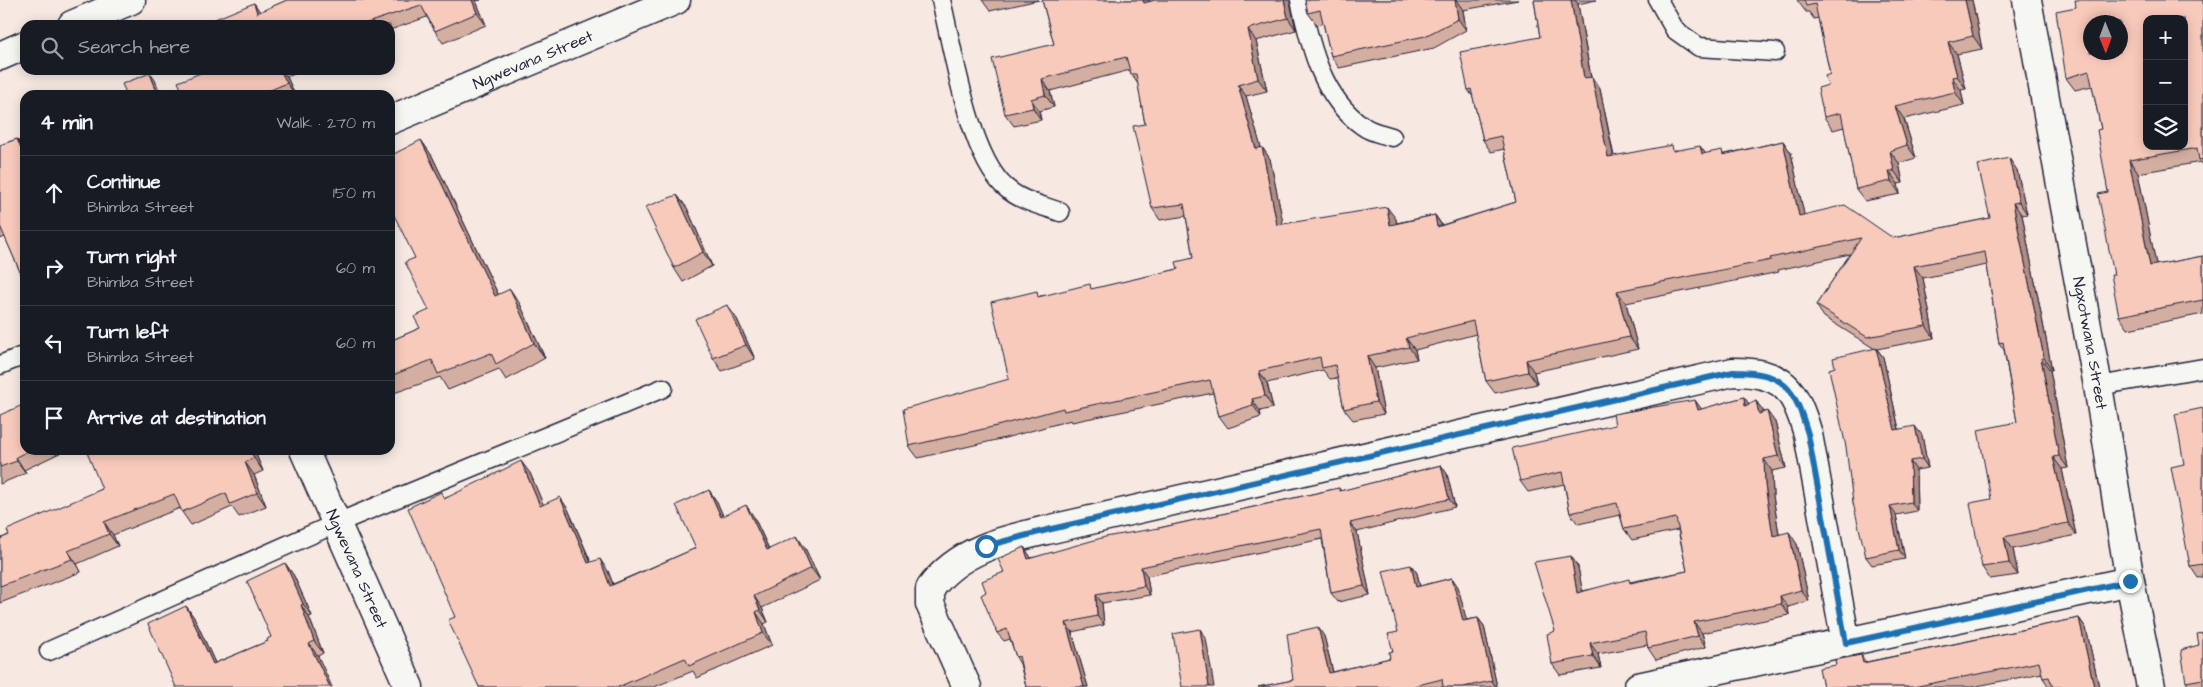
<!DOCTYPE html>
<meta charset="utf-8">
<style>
body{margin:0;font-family:"Architects Daughter",sans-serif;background:#242831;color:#f1f3f6}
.controls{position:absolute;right:15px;top:15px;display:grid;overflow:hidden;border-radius:10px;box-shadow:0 2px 12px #0003}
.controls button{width:45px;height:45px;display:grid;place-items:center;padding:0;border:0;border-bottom:1px solid #363941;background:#171b24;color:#f1f3f6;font:25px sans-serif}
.compass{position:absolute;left:2083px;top:15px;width:45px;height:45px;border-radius:50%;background:#171b24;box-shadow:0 2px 12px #0003;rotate:179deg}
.stop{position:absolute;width:15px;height:15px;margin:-11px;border:4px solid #1f6fb2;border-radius:50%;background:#fff}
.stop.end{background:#1f6fb2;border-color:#fff;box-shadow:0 1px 5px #0008}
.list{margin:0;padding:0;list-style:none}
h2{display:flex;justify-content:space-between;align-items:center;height:65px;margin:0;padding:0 20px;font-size:21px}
h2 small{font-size:16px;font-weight:400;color:#9ea1a6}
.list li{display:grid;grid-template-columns:32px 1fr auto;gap:15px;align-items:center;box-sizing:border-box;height:75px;padding:0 20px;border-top:1px solid #363941}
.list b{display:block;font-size:19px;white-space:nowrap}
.list p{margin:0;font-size:16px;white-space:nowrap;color:#9ea1a6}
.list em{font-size:16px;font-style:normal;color:#9ea1a6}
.icon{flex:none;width:28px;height:28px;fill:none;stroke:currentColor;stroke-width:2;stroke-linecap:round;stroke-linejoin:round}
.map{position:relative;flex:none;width:2203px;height:687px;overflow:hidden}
.search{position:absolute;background:#171b24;box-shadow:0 2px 12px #0003;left:20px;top:20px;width:375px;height:55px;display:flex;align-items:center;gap:12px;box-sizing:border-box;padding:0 18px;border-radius:15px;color:#9ea1a6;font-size:19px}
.panel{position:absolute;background:#171b24;box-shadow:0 2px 12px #0003;left:20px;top:90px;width:375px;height:365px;border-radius:15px}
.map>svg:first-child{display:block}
</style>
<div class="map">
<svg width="2203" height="687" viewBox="0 0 2203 687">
<rect width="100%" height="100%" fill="#f7e9e2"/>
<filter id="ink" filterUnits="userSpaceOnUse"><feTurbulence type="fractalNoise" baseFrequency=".02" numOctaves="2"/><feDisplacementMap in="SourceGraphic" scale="10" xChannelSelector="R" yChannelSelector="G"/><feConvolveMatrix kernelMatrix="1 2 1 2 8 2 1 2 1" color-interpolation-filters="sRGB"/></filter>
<g filter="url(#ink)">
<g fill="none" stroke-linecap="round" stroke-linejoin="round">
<g stroke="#22223b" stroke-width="21">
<g id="service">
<path d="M941 0C953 49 969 155 1005 187 1020 201 1041 205 1060 212"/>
<path d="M1300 0C1310 45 1322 98 1363 126 1370 132 1383 134 1392 137"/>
<path d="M1658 0 1675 30 1699 47 1775 52"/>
<path d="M0 365 25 355"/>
<path d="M2098 386 2203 368"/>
<path d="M49 651 337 523 663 388"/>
</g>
</g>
<g stroke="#22223b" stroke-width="31">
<g id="minor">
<path id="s1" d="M2027 0 2098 386 2130 581 2151 687"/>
<path d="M72 25 131 0"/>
<path d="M0 56 25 45"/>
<path id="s2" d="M390 120 676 0"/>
<path id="s3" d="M304 450 409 687"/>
<path d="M967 687 930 604V589C958 550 1003 540 1047 530L1733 372C1784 372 1794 388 1808 434L1846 643"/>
<path d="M1638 687 2130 581"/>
</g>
</g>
<use href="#service" stroke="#f6f6f2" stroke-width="18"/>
<use href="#minor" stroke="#f6f6f2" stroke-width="28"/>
</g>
<g fill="#d5aea2" stroke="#22223b">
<path d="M287 0H481L476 1 486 25 443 43 435 31 427 17 390 30V25H218L254 3 260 12Z"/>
<path d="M982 0H1039L990 11Z"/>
<path d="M1042 0H1149L1150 1 1155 0H1288L1290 2 1296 30 1256 41 1267 91 1246 96 1261 148 1262 147 1270 159 1283 224 1396 219V223L1435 215 1442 225 1516 202 1504 149 1491 152 1483 140 1473 97 1468 90 1540 37 1534 0H1596L1578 4 1591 77 1600 89 1614 156 1676 150 1706 154H1725L1783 141 1791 153 1804 215 1893 238 1990 218 2017 170 2027 214 2022 215 2052 370H2050L2068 468 2062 469 2076 535 2013 549 2018 575 1990 579 1982 567 1991 499 2017 422 2004 350 1999 343 1987 265 1923 278 1934 338 1877 349 1883 357 1899 429 1922 435 1928 468 1916 470 1917 511 1896 515 1905 559 1872 565 1866 557 1835 367 1875 349 1824 317 1816 305 1850 254 1778 270 1779 272 1626 303 1638 349 1534 372 1537 384 1495 393 1486 381 1476 334 1415 350 1417 359 1375 368 1384 414 1353 420 1344 409 1338 378 1330 379 1323 370 1267 383 1273 408 1260 411 1261 417 1228 428 1219 416 1213 393 1072 422 1071 420 1005 438 918 458 909 446 1009 379 1040 296 1093 289 1178 269 1193 258 1186 216 1160 220 1152 208 1145 124 1138 84 1131 74 1130 70 1050 91 1054 107 1039 111 1041 120 1014 126 1005 114 1054 44Z"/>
<path d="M1305 0H1518L1463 10 1466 30 1434 48 1339 68 1331 56 1323 23 1317 25 1308 13Z"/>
<path d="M1797 0H1972L1982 49 1957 54 1966 89 1961 90 1964 105 1904 119 1916 158 1899 163 1903 183 1898 184 1900 194 1865 201 1856 189 1844 127 1833 130 1824 117 1830 74 1818 18 1814 19 1809 12H1806Z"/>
<path d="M2203 0V165L2201 162 2138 173 2156 265 2203 256V314L2128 329 2119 316 2114 275 2108 192 2101 129 2092 86 2075 90 2066 78 2076 7Z"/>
<path d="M208 70H304L287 77 295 95H184Z"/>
<path d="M17 139 25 150V283L5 237 0 239V145Z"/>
<path d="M421 140 432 156 498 294 520 304 545 358 506 380 499 369 448 390 440 377 394 393 390 387V341L420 328 429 310 415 258Z"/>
<path d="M677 195 687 208 712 266 683 282 674 268Z"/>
<path d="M737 319 755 359 722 371 713 358Z"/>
<path d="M1744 397 1749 404 1756 401 1764 412 1775 422 1786 468 1772 471 1773 496 1779 534 1797 544 1809 601 1788 607 1789 615 1702 633 1706 647 1656 660 1648 648 1647 645 1598 654 1601 668 1560 675 1552 664 1555 631 1571 556 1578 567 1582 591 1687 571 1678 530 1632 540 1624 529 1620 515 1578 524 1570 513 1564 484 1528 492 1520 481 1702 409Z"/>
<path d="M2203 408V577L2198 578 2190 566 2184 464Z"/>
<path d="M0 415 25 450H66L24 470 26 473 0 484Z"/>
<path d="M254 450 263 471 254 475 266 506 239 517 232 507 191 525 182 512 180 508 113 535 118 546 77 564 81 572 0 603V539L102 489Z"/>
<path d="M1441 465 1447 474 1455 507 1357 532 1370 595 1338 602 1331 593 1322 539 1147 576 1150 595 1102 603 1104 625 1072 632 1088 687H1026L1020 664 1016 657 1010 639 1004 641 997 633 986 592 1024 547 1031 558 1159 528 1339 488 1341 491Z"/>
<path d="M530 473 543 505 568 509 591 562 608 571 613 584 696 548 709 490 717 502 723 516 754 517 769 549 805 548 820 580 762 608 768 622 764 624 772 645 697 678 693 671 654 687H479L455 617 445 498Z"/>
<path d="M285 563 294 576 312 616 309 617 323 653 318 656 176 687 186 606 195 619 215 663 268 641 271 637Z"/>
<path d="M1411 565 1417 573 1420 586 1452 578 1458 587 1466 620 1478 618 1484 626 1497 687H1258L1293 680 1324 636 1333 672 1390 658 1398 632Z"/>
<path d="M2079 618 2086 628 2099 687H2049L2043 678 2042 673 1972 687H1823L1866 662Z"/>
<path d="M2203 633V687H2190L2186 682Z"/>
</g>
<g fill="#ae8d84" stroke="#22223b">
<path d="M472 0H476V1L486 25 477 13Z"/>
<path d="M1143 0H1149L1152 15 1144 3Z"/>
<path d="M1284 0H1288L1290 2 1296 30 1288 18Z"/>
<path d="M1455 0H1456L1463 10 1466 30 1458 19Z"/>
<path d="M1571 0H1575L1578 4 1593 90 1584 78Z"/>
<path d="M1965 0H1972L1982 49 1973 36Z"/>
<path d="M254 3 262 15 257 13Z"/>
<path d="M1248 29 1256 41 1267 91 1258 79Z"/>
<path d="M1948 42 1957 54 1966 89 1957 76Z"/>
<path d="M280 70H281L287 77 295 95 287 83Z"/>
<path d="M150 73 155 80 161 95H158Z"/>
<path d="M1592 77 1600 89 1616 169 1608 157Z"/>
<path d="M1952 77 1961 90 1964 105 1955 92Z"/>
<path d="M1042 79 1050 91 1054 107 1045 95Z"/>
<path d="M1238 85 1246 96 1265 161 1256 149Z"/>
<path d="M1031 99 1039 111 1041 120 1033 108Z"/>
<path d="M1895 106 1904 119 1916 158 1907 145Z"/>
<path d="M17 139 25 150V157Z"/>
<path d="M421 140 432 156 506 311 495 296Z"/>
<path d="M1783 141 1791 153 1807 228 1799 216Z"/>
<path d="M1700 146 1709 158 1702 154Z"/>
<path d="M1262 147 1270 159 1286 237 1277 225Z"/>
<path d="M1890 151 1899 163 1903 183 1894 171Z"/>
<path d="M2009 158 2017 170 2027 214 2019 202Z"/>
<path d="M2129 160 2138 173 2159 279 2150 266Z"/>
<path d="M1889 171 1898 184 1900 194 1891 181Z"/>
<path d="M677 195 687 208 712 266 703 252Z"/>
<path d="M2013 203 2022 215 2052 370 2044 358Z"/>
<path d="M1387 207 1396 219 1398 237 1390 225Z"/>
<path d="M1435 215 1443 227H1437Z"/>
<path d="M1914 266 1923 278 1934 338 1926 326Z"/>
<path d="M510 289 520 304 545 358 534 343Z"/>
<path d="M1617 291 1626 303 1638 349 1629 337Z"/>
<path d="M727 305 737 319 755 359 746 345Z"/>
<path d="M1406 338 1415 350 1417 359 1409 347Z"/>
<path d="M1876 348 1883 357 1901 439 1895 430Z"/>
<path d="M1367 356 1375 368 1384 414 1376 402Z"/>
<path d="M2041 358 2050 370 2068 468 2059 456Z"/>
<path d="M1526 360 1534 372 1537 384 1528 372Z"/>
<path d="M1259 371 1267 383 1273 408 1265 396Z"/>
<path d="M1744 397 1752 408 1745 406Z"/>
<path d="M1252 399 1260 411 1261 417 1253 405Z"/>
<path d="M1695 400 1703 411 1698 410Z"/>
<path d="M1756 401 1764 412 1759 414Z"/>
<path d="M1767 411 1775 422 1786 468 1778 456Z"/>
<path d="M1915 426 1922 435 1928 468 1922 459Z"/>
<path d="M250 450H254L263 471 254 458Z"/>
<path d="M16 457 24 470 26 473 17 461Z"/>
<path d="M2053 457 2062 469 2076 535 2068 523Z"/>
<path d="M1764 459 1772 471 1773 496 1781 547 1773 536 1765 485Z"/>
<path d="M521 461 530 473 549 518 540 506Z"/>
<path d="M1910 461 1916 470 1917 511 1911 502Z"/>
<path d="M245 462 254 475 266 506 257 493Z"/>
<path d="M1441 465 1447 474 1455 507 1449 499Z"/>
<path d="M709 490 717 502 729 529 721 517Z"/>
<path d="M560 497 568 509 596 575 588 563Z"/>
<path d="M746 505 754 517 775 562 767 550Z"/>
<path d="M1890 506 1896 515 1905 559 1899 550Z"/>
<path d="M104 522 113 535 118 546 109 534Z"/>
<path d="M1350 523 1357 532 1370 595 1364 586Z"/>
<path d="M1789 532 1797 544 1809 601 1801 590Z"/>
<path d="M797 536 805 548 820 580 811 568Z"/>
<path d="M2004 537 2013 549 2018 575 2009 563Z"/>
<path d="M1024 547 1030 556 1035 568 1028 559Z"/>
<path d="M68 551 77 564 81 572 72 559Z"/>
<path d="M1571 556 1578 567 1585 604 1577 593Z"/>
<path d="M600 559 608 571 618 598 610 586Z"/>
<path d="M285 563 294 576 312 616 303 604Z"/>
<path d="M1411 565 1417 573 1422 596 1416 587Z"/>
<path d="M1141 567 1147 576 1150 595 1144 586Z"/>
<path d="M1452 578 1458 587 1469 630 1463 621Z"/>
<path d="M1096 595 1102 603 1104 625 1097 616Z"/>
<path d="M754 596 762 608 768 622 760 610Z"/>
<path d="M1780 596 1788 607 1789 615 1781 604Z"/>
<path d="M301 605 309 617 323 653 314 641Z"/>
<path d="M186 606 195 619 221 676 213 664Z"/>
<path d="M756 612 764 624 772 645 763 633Z"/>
<path d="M1478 618 1484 626 1497 687H1496L1492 681Z"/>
<path d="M2079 618 2086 628 2099 687H2094Z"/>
<path d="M1694 622 1702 633 1706 647 1698 636Z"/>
<path d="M1066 623 1072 632 1088 687H1084Z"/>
<path d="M1318 627 1324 636 1335 681 1329 673Z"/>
<path d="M1200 629 1206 638 1214 687H1209Z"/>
<path d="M1590 643 1598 654 1601 668 1593 656Z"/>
<path d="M309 644 318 656 332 687H330Z"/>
<path d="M1861 655 1868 665 1863 663Z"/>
</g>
<g fill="#f8cabc" stroke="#22223b" fill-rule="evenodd">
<path d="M287 0H472L477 13 435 31 421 5 367 23 368 25H218L215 19 254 3 257 13Z"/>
<path d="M1042 0H1143L1144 3 1155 0H1284L1288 18 1248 29 1258 79 1238 85 1256 149 1262 147 1277 225 1387 207 1390 225 1435 215 1437 227 1516 202 1501 136 1483 140 1471 89 1468 90 1460 52 1540 37 1534 0H1571L1584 78 1592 77 1608 157 1672 145 1673 151 1700 146 1702 154 1722 150 1723 155 1783 141 1799 216 1845 205 1893 238 1990 218 1978 165 2009 158 2019 202 2013 203 2044 358H2041L2059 456 2053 457 2068 523 2004 537 2009 563 1982 567 1970 503 1991 499 1978 430 2017 422 2003 342 1999 343 1985 252 1914 266 1926 326 1867 337 1816 305 1861 238 1770 258 1771 260 1617 291 1629 337 1526 360 1528 372 1486 381 1473 321 1406 338 1409 347 1367 356 1376 402 1344 409 1335 365 1322 368 1320 357 1259 371 1265 396 1252 399 1253 405 1219 416 1210 380 1064 411 1063 408 997 426 909 446 903 409 1009 379 991 302 1037 291 1038 297 1090 284 1091 289 1178 269 1176 262 1193 258 1184 204 1152 208 1133 126 1145 124 1136 74H1131L1126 57 1042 79 1045 95 1031 99 1033 108 1005 114 992 59 1054 44Z"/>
<path d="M1305 0H1455L1458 19 1425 36 1331 56 1320 10 1308 13Z"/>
<path d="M1804 0H1965L1973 36 1948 42 1957 76 1952 77 1955 92 1895 106 1907 145 1890 151 1894 171H1889L1891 181 1856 189 1841 113 1824 117 1818 88 1828 85 1825 76 1830 74 1815 4 1806 6Z"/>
<path d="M2075 0H2203V159L2199 160 2197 148 2129 160 2150 266 2203 256V300L2119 316 2111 275H2114L2098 194 2108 192 2097 130 2101 129 2089 71 2066 78 2056 11 2076 7ZM2147 19H2184V146H2147ZM2090 22H2120V52H2090Z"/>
<path d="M208 70H280L287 83 259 95H184L178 82Z"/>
<path d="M150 73 158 95H127L122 84Z"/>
<path d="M17 139 25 157V283L0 226V145Z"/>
<path d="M421 140 495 296 510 289 534 343 496 364 491 353 438 374 432 360 390 376V341L420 328 414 317 429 310 405 262 415 258 390 207V156Z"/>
<path d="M677 195 703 252 674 268 645 207Z"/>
<path d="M727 305 746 345 713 358 695 319Z"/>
<path d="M1876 348 1895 430 1915 426 1922 459 1910 461 1911 502 1890 506 1899 550 1866 557 1853 503 1846 447 1829 369 1835 367 1833 358Z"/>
<path d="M1744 397 1745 406 1756 401 1759 414 1767 411 1778 456 1764 459 1765 485 1773 536 1789 532 1801 590 1780 596 1781 604 1694 622 1698 636 1648 648 1645 632 1590 643 1593 656 1552 664 1547 634 1555 631 1534 562 1571 556 1577 593 1629 579 1630 583 1687 571 1676 518 1624 529 1617 503 1570 513 1562 472 1520 481 1512 448 1615 425 1613 414 1695 400 1698 410Z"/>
<path d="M25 404V450H30L16 457 17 461 0 467V415Z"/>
<path d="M2203 408V564L2190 566 2171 467 2184 464 2175 414Z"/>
<path d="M86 450H250L254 458 245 462 257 493 230 504 226 493 182 512 174 494 104 522 109 534 68 551 72 559 0 586V539L9 535 7 530 102 489Z"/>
<path d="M521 461 540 506 560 497 588 563 600 559 610 586 696 548 676 505 709 490 721 517 746 505 767 550 797 536 811 568 754 596 760 610 756 612 763 633 689 666 685 658 618 687H479L448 620 455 617 408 508 441 492 444 499Z"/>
<path d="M1441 465 1449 499 1350 523 1364 586 1331 593 1321 529 1141 567 1144 586 1096 595 1097 616 1066 623 1084 687H1026L1019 656 1016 657 1007 629 997 633 981 595 986 592 982 581 1004 572 998 559 1024 547 1028 559 1105 537 1159 528 1339 488 1340 491Z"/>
<path d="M285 563 303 604 301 605 314 641 309 644 330 687H176L148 624 186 606 213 664 268 641 267 639 271 637 247 581Z"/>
<path d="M1411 565 1416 587 1452 578 1463 621 1478 618 1492 681 1463 687H1443L1442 679 1410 687H1258L1293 680 1287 634 1318 627 1329 673 1390 658 1389 652 1393 651 1388 634 1398 632 1383 571Z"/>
<path d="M2079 618 2094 687H2053L2049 677 2043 678 2039 662 1913 687H1823L1819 668 1836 665 1835 660 1861 655 1863 663Z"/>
<path d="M1200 629 1209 687H1182L1173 634Z"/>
<path d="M2203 633V679L2186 682 2181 650 2199 645 2197 634Z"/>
</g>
</g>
<g fill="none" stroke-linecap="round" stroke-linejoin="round" filter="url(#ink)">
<path stroke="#1f6fb2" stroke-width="6" d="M986 546 1047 530 1733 372C1785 372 1794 387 1808 434L1846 643 2130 581"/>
</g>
<g text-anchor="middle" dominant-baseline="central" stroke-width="5" stroke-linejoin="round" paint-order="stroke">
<g font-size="16" fill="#22223b" stroke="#f6f6f2">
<text stroke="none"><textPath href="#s2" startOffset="155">Ngwevana Street</textPath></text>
<text stroke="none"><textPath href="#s1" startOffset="349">Ngxotwana Street</textPath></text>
<text stroke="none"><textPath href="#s3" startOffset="130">Ngwevana Street</textPath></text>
</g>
</g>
</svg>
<div class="controls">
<button>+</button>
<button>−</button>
<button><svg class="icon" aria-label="layers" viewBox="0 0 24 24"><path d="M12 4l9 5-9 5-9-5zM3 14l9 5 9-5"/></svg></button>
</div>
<svg class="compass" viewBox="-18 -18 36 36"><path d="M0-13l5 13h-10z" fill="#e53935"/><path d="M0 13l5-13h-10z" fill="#9ea1a6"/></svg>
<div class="stop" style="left:986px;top:546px"></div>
<div class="stop end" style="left:2130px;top:581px"></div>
<div class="search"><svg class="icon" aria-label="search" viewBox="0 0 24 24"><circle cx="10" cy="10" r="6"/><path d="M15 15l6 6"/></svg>Search here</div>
<section class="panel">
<h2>4 min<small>Walk · 270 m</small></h2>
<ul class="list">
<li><svg class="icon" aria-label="ahead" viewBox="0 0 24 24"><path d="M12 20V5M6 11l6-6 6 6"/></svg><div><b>Continue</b><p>Bhimba Street</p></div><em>150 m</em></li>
<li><svg class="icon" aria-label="right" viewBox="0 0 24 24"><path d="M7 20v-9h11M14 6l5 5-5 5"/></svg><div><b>Turn right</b><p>Bhimba Street</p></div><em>60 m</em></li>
<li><svg class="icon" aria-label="left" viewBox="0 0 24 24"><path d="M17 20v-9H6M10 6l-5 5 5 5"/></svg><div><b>Turn left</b><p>Bhimba Street</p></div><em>60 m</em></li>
<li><svg class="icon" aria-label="arrive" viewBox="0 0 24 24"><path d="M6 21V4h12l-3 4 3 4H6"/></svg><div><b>Arrive at destination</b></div></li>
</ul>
</section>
</div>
